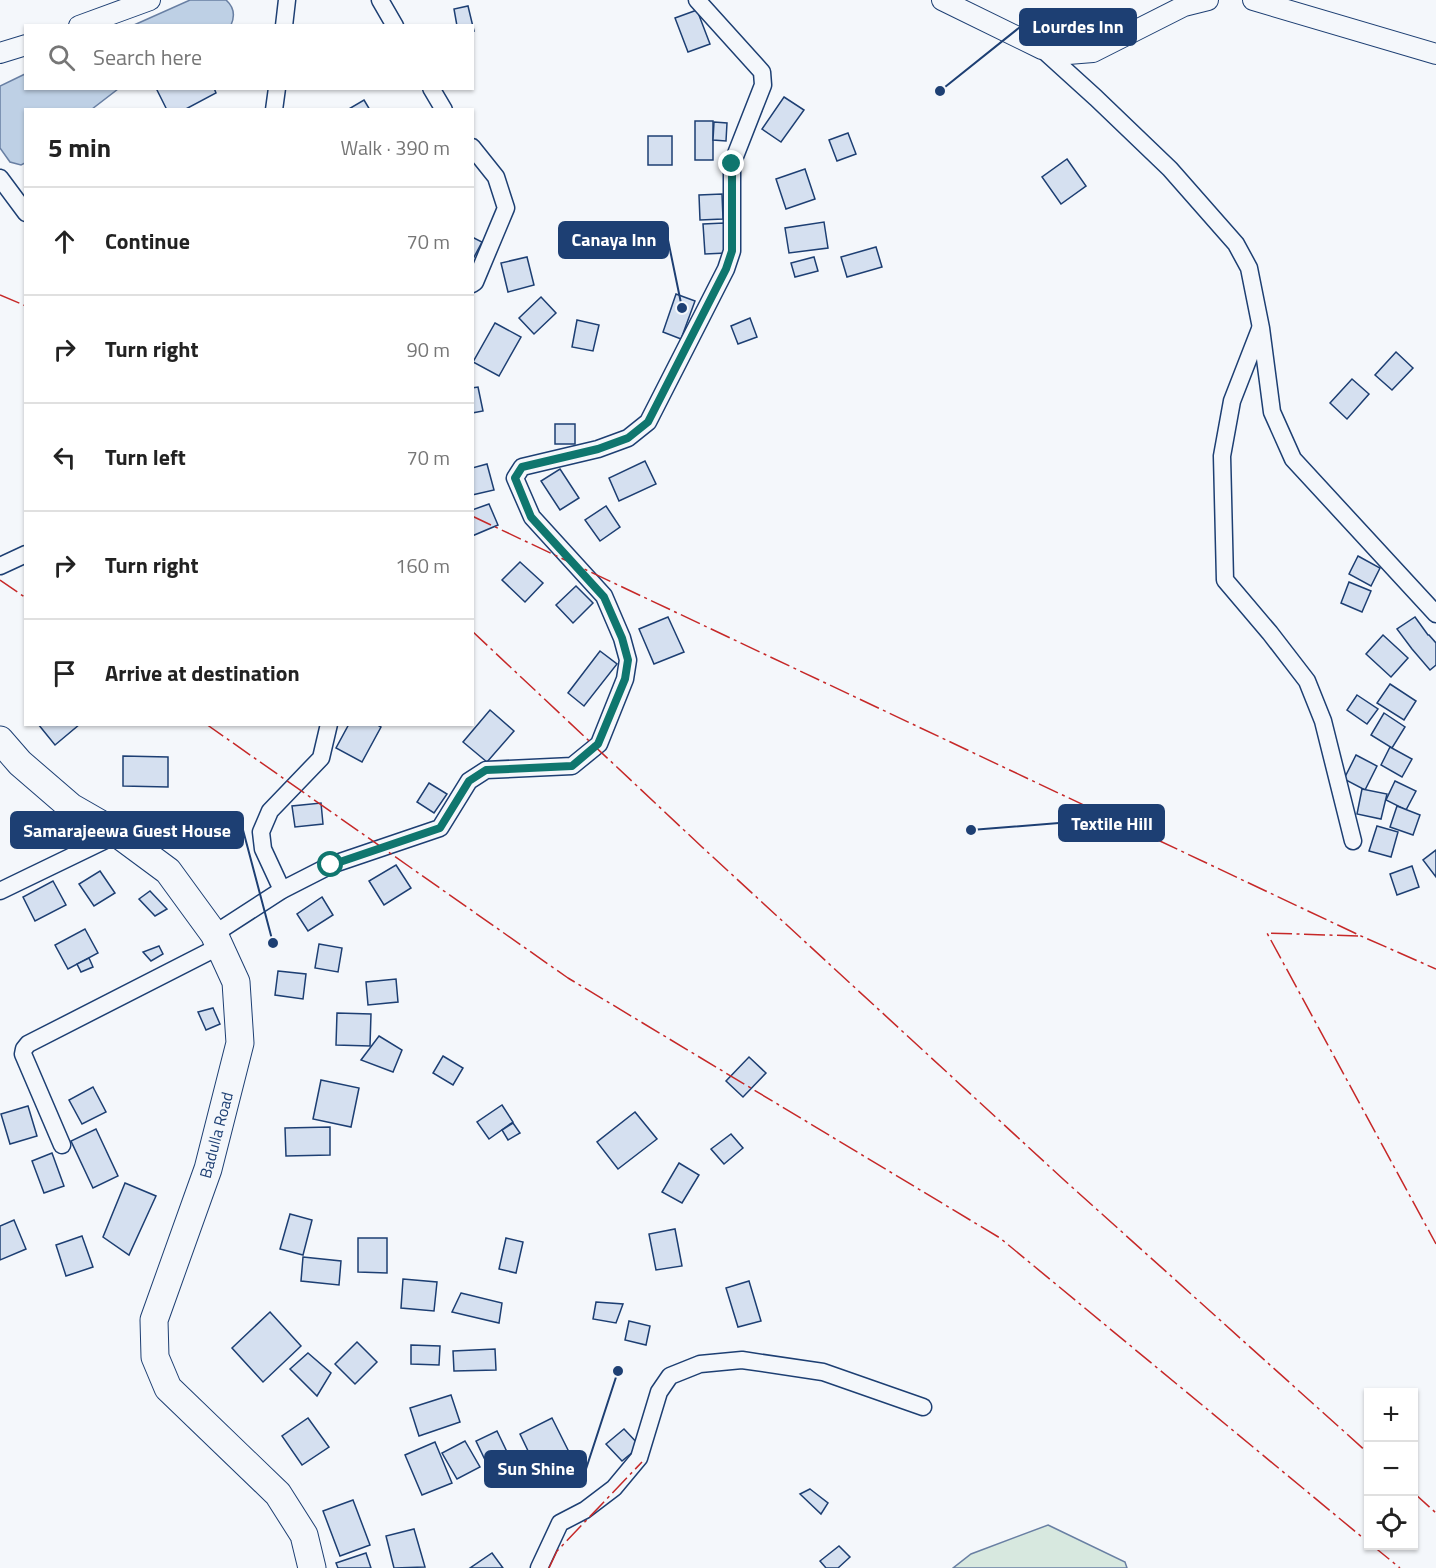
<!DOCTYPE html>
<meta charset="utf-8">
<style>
body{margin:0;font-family:"Titillium Web",sans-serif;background:#f2f2f2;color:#222}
.controls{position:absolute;right:18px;bottom:18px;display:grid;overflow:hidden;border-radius:0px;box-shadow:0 2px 4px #0004}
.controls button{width:54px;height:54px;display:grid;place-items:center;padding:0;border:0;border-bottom:2px solid #e0e0e0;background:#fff;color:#222;font:30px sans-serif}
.stop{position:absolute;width:18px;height:18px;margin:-14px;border:4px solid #0f766e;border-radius:50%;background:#fff}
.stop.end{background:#0f766e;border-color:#fff;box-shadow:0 2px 6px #0008}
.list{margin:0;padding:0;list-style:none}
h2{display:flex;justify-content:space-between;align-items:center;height:78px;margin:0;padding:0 24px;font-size:26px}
h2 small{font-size:20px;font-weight:400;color:#767676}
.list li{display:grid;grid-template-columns:39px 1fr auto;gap:18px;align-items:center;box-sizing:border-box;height:108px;padding:0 24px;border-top:2px solid #e0e0e0}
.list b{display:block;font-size:22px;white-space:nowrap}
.list em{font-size:20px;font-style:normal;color:#767676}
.icon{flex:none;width:33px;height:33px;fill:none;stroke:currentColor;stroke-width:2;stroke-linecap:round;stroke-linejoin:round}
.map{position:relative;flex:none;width:1436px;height:1568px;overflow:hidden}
.search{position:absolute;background:#fff;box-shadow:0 2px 4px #0004;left:24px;top:24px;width:450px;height:66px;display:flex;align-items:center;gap:15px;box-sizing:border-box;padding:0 21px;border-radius:0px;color:#767676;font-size:22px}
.panel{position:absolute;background:#fff;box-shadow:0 2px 4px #0004;left:24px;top:108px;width:450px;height:618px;border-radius:0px}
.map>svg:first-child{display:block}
</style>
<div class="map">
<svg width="1436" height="1568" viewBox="0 0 1436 1568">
<rect width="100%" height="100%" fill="#f4f7fb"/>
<path fill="#d7e8df" stroke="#687fa3" stroke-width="1.5" d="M1048 1525 1125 1562 1127 1568H953L971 1554Z"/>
<g fill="#bed0e5" stroke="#687fa3" stroke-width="1.5">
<path d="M190 0H226C234 7 235 16 231 25H134Z"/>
<path d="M25 74 26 88 118 89 92 109 26 110 25 163 21 165 10 162 0 148V86Z"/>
</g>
<g fill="#d5e0f0" stroke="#1d3f73" stroke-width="1.5">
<path d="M468 6 474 31H472V26H457L454 9Z"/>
<path d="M697 10 710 44 688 52 675 18Z"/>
<path d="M156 88H214L216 93 184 110H167Z"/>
<path d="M784 97 804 110 781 142 762 129Z"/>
<path d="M364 100 370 110H347Z"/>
<rect x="695" y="121" width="18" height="39"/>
<path d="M714 122 727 123 726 141 713 140Z"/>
<path d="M848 133 856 154 837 161 829 140Z"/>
<rect x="648" y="136" width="24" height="29"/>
<path d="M1067 159 1086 186 1061 204 1042 177Z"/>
<path d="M805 169 815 199 786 209 776 179Z"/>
<path d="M722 194 723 219 700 220 699 195Z"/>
<path d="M824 222 828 248 789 253 785 228Z"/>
<path d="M724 223 726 253 705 254 703 224Z"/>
<path d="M472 237 482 242 472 261Z"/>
<path d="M876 247 882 267 847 277 841 257Z"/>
<path d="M527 257 534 285 508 292 501 263Z"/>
<path d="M814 257 818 271 795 277 791 263Z"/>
<path d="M676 294 695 301 681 339 663 332Z"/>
<path d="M541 297 556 313 534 334 519 318Z"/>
<path d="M750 318 757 337 738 344 731 326Z"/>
<path d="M577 320 599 325 593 351 572 347Z"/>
<path d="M495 323 521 337 499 376 473 362Z"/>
<path d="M1396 352 1413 368 1392 390 1375 375Z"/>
<path d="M1352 379 1369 394 1347 419 1330 403Z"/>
<path d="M478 387 483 411 472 413V388Z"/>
<rect x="555" y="424" width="20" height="20"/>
<path d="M645 461 656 484 619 501 609 478Z"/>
<path d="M487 464 494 490 472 495V468Z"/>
<path d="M560 469 579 498 560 510 541 481Z"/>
<path d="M489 504 498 525 472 536V510Z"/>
<path d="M606 506 620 527 600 541 585 520Z"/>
<path d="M1358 556 1380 568 1371 586 1349 574Z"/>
<path d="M520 562 543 583 525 602 502 580Z"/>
<path d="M1349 582 1371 591 1362 612 1341 603Z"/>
<path d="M576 586 593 603 573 623 556 605Z"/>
<path d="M668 617 684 652 654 664 639 629Z"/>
<path d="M1415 617 1428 635H1429L1436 643V665L1430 670 1412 649 1397 629Z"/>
<path d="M1383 635 1408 658 1391 677 1366 654Z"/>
<path d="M600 651 617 664 584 706 568 693Z"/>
<path d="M1390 684 1416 701 1404 720 1377 703Z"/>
<path d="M1357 695 1378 709 1367 724 1347 710Z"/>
<path d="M490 710 514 731 487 762 463 742Z"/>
<path d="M1384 713 1405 727 1392 748 1371 735Z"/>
<path d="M38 724H80L55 745Z"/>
<path d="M349 724H376L381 727 362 762 336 748Z"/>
<path d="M1390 747 1412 759 1402 777 1381 765Z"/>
<path d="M1356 755 1377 766 1365 790 1344 779Z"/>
<path d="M123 756 168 757V787L123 786Z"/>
<path d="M1395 781 1416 791 1406 810 1386 800Z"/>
<path d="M429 783 447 794 434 813 417 802Z"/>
<path d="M1362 789 1387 794 1381 819 1357 814Z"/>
<path d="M321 803 323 824 295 827 292 806Z"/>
<path d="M1397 806 1420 815 1413 835 1390 827Z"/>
<path d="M1377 826 1398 832 1391 857 1369 851Z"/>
<path d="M1436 850V877L1423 860Z"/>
<path d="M396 865 411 888 384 905 369 881Z"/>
<path d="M1412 866 1419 887 1397 895 1390 874Z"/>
<path d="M100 871 115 893 94 906 79 884Z"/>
<path d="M53 881 66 905 35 921 23 897Z"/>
<path d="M150 891 167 909 155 916 139 899Z"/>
<path d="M322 897 333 915 308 931 297 914Z"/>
<path d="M85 929 98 953 68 969 55 945Z"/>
<path d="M319 944 342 948 338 972 315 968Z"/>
<path d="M159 946 163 954 151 961 143 952Z"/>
<path d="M89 958 93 967 81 972 77 964Z"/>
<path d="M278 971 306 974 303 999 275 995Z"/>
<path d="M396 979 398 1002 368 1005 366 982Z"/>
<path d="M213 1008 220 1024 206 1030 198 1012Z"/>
<path d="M337 1013 371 1014 370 1046 336 1045Z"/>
<path d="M379 1036 402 1050 393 1072 361 1060Z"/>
<path d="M443 1056 463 1068 453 1085 433 1073Z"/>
<path d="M749 1057 766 1073 743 1097 726 1081Z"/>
<path d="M321 1080 359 1088 351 1127 313 1119Z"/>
<path d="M93 1087 106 1112 82 1124 69 1100Z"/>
<path d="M502 1105 513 1122 489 1139 477 1122Z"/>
<path d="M28 1106 37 1136 10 1144 1 1114Z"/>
<path d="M635 1112 657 1139 618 1169 597 1142Z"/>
<path d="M513 1123 520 1133 508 1140 502 1130Z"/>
<path d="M330 1127V1155L286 1156 285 1128Z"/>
<path d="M96 1129 118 1176 93 1188 71 1141Z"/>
<path d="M731 1134 743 1148 724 1164 711 1149Z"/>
<path d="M52 1153 64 1186 44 1193 32 1161Z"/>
<path d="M679 1163 699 1175 682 1203 662 1192Z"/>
<path d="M125 1183 156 1196 129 1255 103 1237Z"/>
<path d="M290 1214 312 1220 303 1255 280 1249Z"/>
<path d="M14 1220 26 1249 0 1260V1226Z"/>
<path d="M675 1229 682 1266 656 1270 649 1234Z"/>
<path d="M82 1236 93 1267 66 1276 56 1245Z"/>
<path d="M358 1238H387V1273L358 1272Z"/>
<path d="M506 1238 523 1242 516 1273 499 1269Z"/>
<path d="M303 1257 341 1261 339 1285 301 1281Z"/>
<path d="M403 1279 437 1282 434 1311 401 1308Z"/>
<path d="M749 1281 761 1321 738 1327 726 1288Z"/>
<path d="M461 1293 502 1303 499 1323 452 1312Z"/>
<path d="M596 1302 623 1304 616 1323 593 1319Z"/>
<path d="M270 1312 301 1346 263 1382 232 1348Z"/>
<path d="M629 1321 650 1326 646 1345 625 1340Z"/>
<path d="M357 1342 377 1362 355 1384 335 1364Z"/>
<path d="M411 1345 440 1346 439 1365 411 1364Z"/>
<path d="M495 1349 496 1370 454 1371 453 1351Z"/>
<path d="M308 1353 331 1373 317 1396 290 1369Z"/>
<path d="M451 1395 460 1422 419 1436 410 1408Z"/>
<path d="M308 1418 329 1447 302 1465 282 1436Z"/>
<path d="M552 1418 576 1466 543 1482 520 1434Z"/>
<path d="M624 1429 640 1446 622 1461 606 1444Z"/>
<path d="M497 1431 508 1454 487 1464 476 1441Z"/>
<path d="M465 1441 480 1467 457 1479 442 1453Z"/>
<path d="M435 1442 452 1483 422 1495 405 1455Z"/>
<path d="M810 1489 828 1503 821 1514 800 1494Z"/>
<path d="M353 1500 370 1545 340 1556 323 1511Z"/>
<path d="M414 1529 425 1567 394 1568 386 1536Z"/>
<path d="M839 1546 850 1557 838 1568H826L820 1561Z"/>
<path d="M366 1553 371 1568H338L336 1563Z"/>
<path d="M492 1553 503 1568H470Z"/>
</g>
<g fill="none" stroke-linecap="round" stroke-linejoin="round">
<g stroke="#1d3f73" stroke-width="19">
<g id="minor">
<path d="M380 0 395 26"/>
<path d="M284 26 287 0"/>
<path d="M1042 49 1096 98 1170 169 1236 244 1249 268 1261 328 1272 412 1293 459 1436 614"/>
<path d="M431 88 444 110"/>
<path d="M274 110 277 88"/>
<path d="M472 147 496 177 506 208 475 282 472 284"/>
<path d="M0 178 26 213"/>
<path d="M1260 329 1232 401 1222 456 1225 580 1270 633 1307 681 1323 721 1353 841"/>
<path d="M0 566 26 554"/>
<path d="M282 890 263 849 261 832 270 811 321 758 329 724"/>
<path d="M0 891 118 834"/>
<path d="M214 934 282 890 331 865 440 828 469 781 486 770 572 766 599 744 625 679 628 660 622 638 604 596 532 517 515 478 522 467 598 449 628 438 648 422 726 269 732 251V164L763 85 762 72 697 0"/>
<path d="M62 1145 23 1054 24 1049 28 1044 220 946"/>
<path d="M539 1568 560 1523 585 1510 614 1488 639 1458 659 1392 670 1376 700 1364 742 1360 823 1372 923 1407"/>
</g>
</g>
<g stroke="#1d3f73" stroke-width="22">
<g id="tertiary">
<path d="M942 0 1042 49 1068 54 1093 52 1184 6 1208 0"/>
<path d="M1253 0 1436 54"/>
<path d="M79 26 150 0"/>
<path d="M0 53 26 45"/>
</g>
</g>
<g stroke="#1d3f73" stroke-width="29">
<path id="trunk" d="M0 740 20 763 71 807 118 834 168 871 214 934 236 982 240 1043 208 1169 154 1320 155 1357 168 1388 278 1494 304 1535 312 1568"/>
</g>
<use href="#minor" stroke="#f4f7fb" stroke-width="16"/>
<use href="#tertiary" stroke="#f4f7fb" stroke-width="20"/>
<use href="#trunk" stroke="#f4f7fb" stroke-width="27"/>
<g stroke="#c62828" stroke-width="1.5" stroke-dasharray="21 4.5 3 4.5" stroke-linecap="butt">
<path d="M0 295 26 306"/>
<path d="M472 516 1361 936 1436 969"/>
<path d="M0 580 26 598"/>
<path d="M472 631 702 847 1063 1179 1368 1453"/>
<path d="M206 724 568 978 1000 1238 1368 1542"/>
<path d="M1358 936 1267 933 1436 1244"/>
<path d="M1414 1493 1436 1513"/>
<path d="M1373 1546 1400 1568"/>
<path d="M549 1568 557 1551 642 1462"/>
</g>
</g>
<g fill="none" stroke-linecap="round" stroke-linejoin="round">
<path stroke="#0f766e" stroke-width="8" d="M331 865 440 828 469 781 486 770 572 766 598 744 625 679 628 660 622 638 604 597 531 517 515 478 522 467 598 449 628 438 648 422 726 269 732 251V164"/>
</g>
<g text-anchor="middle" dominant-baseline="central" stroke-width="4.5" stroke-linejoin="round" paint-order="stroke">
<g font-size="16" fill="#1d3f73" stroke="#f4f7fb">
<text transform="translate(216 1135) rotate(-75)">Badulla Road</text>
</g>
</g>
<path fill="none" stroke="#1d3f73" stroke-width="2" d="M940 91L1020 27M682 308L668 240M971 830L1059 823M273 943L243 830M618 1371L586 1469"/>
<g fill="#1d3f73" stroke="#f4f7fb" stroke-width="2">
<circle cx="940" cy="91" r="6"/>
<circle cx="682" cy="308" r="6"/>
<circle cx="971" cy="830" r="6"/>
<circle cx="273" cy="943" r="6"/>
<circle cx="618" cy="1371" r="6"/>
</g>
<g fill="#1d3f73" stroke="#1d3f73" stroke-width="2">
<rect x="1020" y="9" width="116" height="36" rx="6"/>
<rect x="559" y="222" width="109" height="36" rx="6"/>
<rect x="1059" y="805" width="105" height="36" rx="6"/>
<rect x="11" y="812" width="232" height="36" rx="6"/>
<rect x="485" y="1451" width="101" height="36" rx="6"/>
</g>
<g font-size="18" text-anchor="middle" font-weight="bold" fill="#fff">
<text x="1078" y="33">Lourdes Inn</text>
<text x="614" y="246">Canaya Inn</text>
<text x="1112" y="830">Textile Hill</text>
<text x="127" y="837">Samarajeewa Guest House</text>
<text x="536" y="1475">Sun Shine</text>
</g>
</svg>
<div class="controls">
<button>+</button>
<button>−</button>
<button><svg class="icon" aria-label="locate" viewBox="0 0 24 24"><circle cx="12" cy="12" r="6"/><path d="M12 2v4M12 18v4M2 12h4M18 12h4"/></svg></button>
</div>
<div class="stop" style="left:331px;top:865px"></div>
<div class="stop end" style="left:732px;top:164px"></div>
<div class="search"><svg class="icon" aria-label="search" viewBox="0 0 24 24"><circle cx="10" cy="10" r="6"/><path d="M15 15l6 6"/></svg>Search here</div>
<section class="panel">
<h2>5 min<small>Walk · 390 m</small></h2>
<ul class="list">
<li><svg class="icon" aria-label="ahead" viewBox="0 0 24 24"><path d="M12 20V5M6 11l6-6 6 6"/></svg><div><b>Continue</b></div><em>70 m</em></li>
<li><svg class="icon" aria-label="right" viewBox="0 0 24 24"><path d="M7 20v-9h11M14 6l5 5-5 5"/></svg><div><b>Turn right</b></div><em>90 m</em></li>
<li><svg class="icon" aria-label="left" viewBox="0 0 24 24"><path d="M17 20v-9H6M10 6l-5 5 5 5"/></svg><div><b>Turn left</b></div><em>70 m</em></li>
<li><svg class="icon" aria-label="right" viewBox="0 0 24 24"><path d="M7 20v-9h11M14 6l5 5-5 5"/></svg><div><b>Turn right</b></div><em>160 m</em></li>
<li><svg class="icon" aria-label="arrive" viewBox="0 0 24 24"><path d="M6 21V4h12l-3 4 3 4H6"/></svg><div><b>Arrive at destination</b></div></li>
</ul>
</section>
</div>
